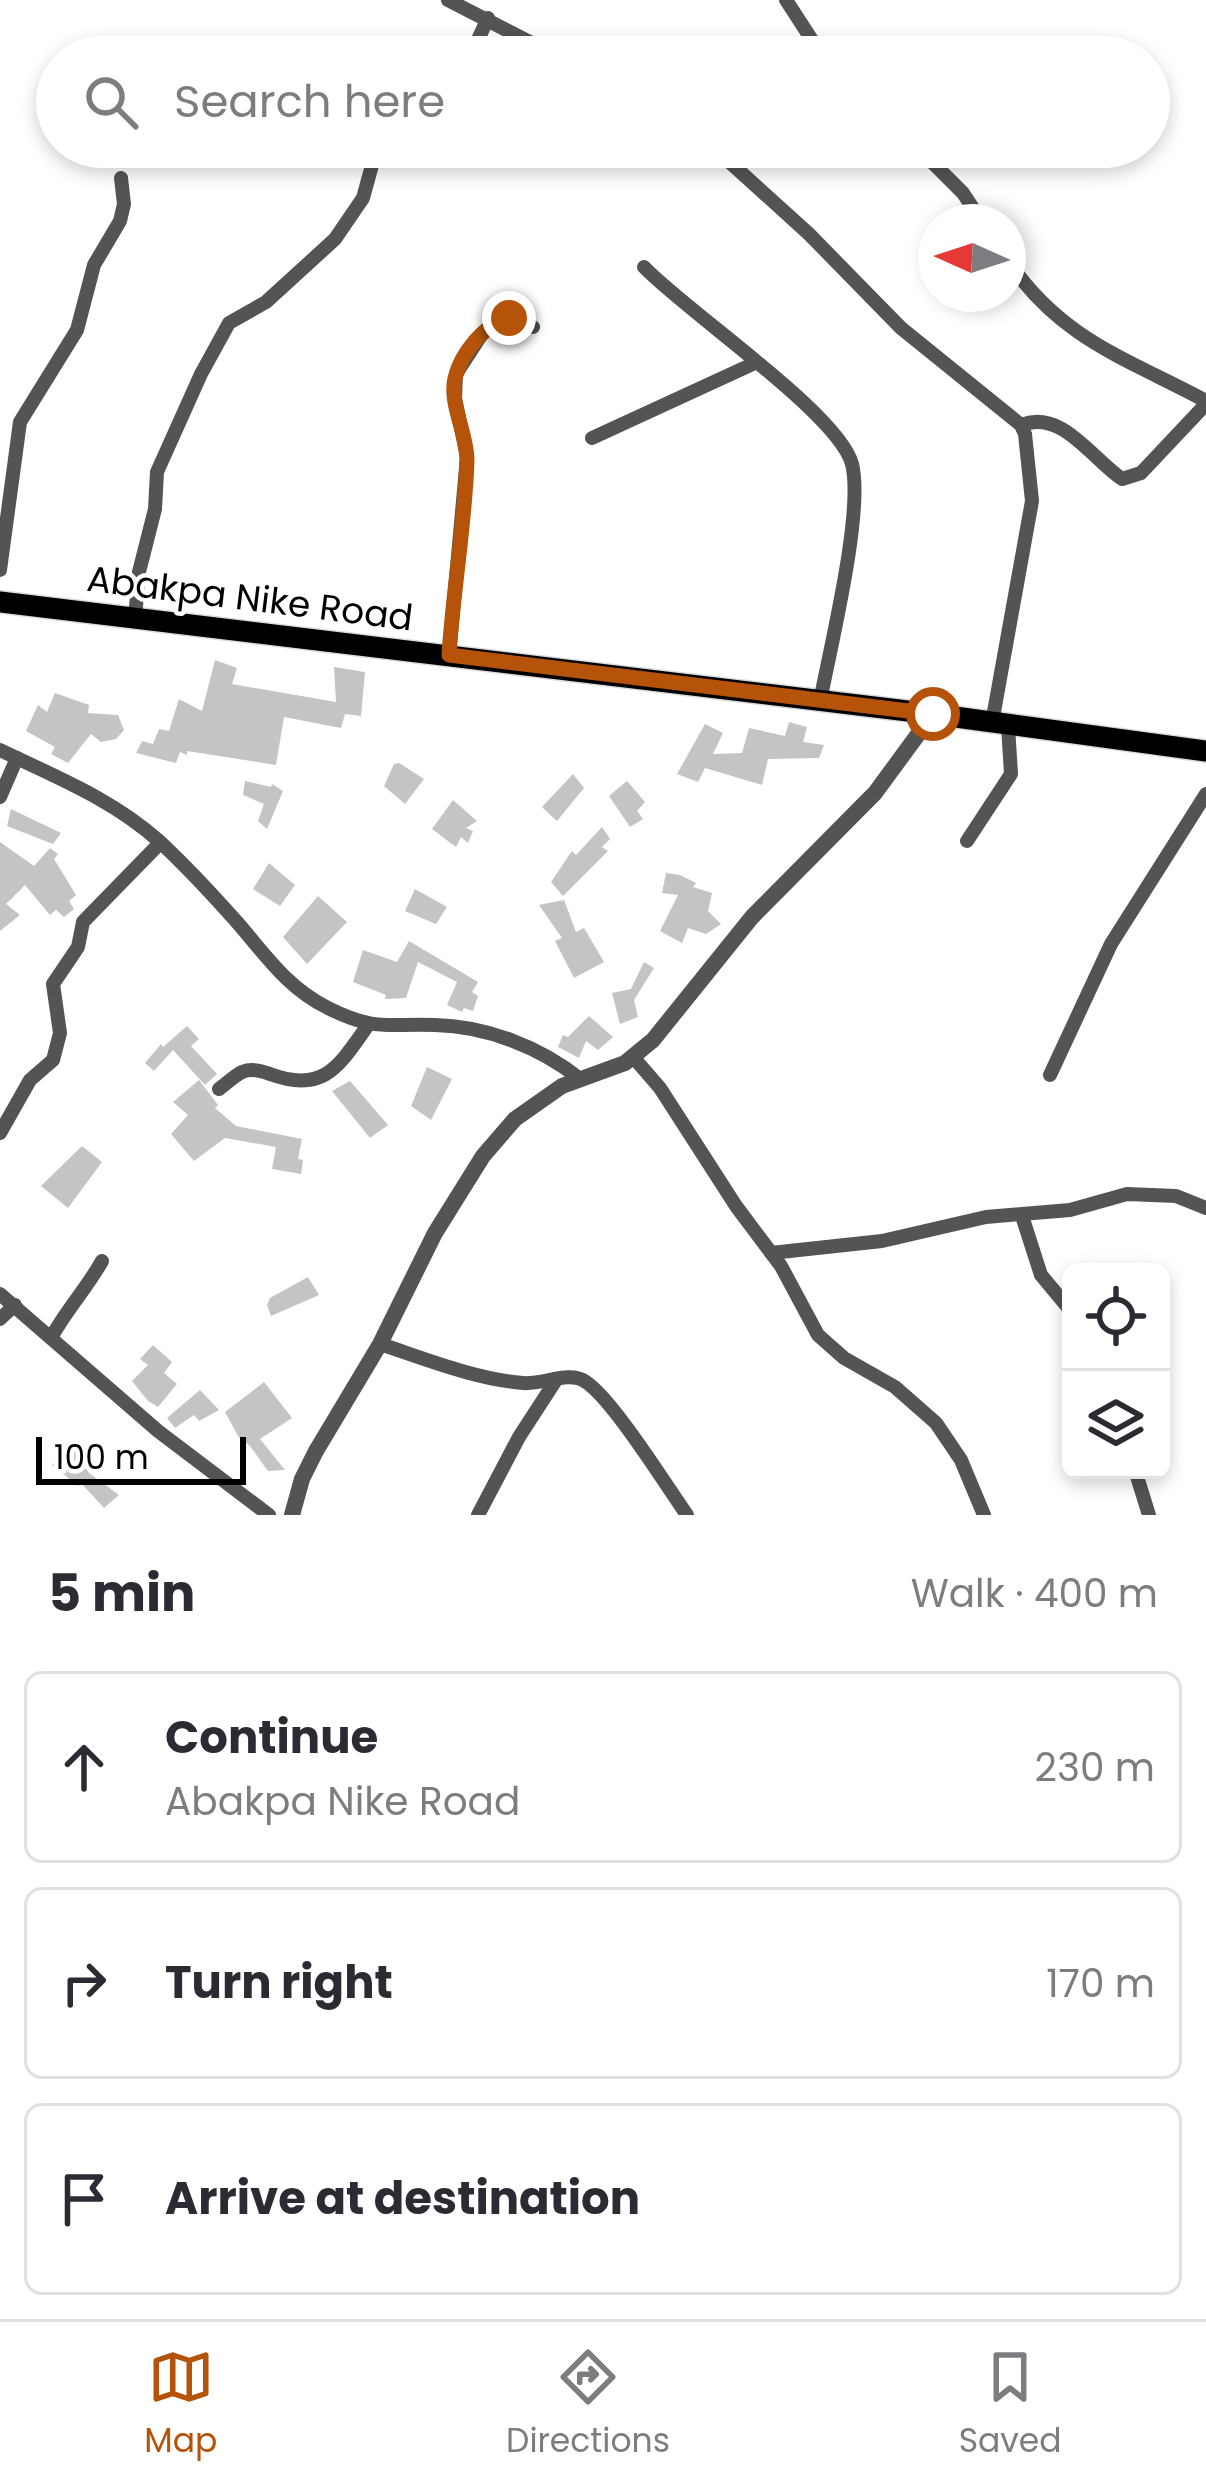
<!DOCTYPE html>
<meta charset="utf-8">
<style>
body{margin:0;font-family:Poppins,sans-serif;background:#f2f2f3;color:#2b2b33}
.controls{position:absolute;right:36px;bottom:36px;display:grid;overflow:hidden;border-radius:18px;box-shadow:0 6px 18px #0003}
.controls button{width:108px;height:108px;display:grid;place-items:center;padding:0;border:0;border-bottom:3px solid #e1e1e2;background:#fff;color:#2b2b33;font:60px sans-serif}
.compass{position:absolute;left:918px;top:204px;width:108px;height:108px;border-radius:50%;background:#fff;box-shadow:0 6px 18px #0003;rotate:273deg}
.scale{position:absolute;left:36px;bottom:30px;width:210px;box-sizing:border-box;padding-left:12px;border:6px solid #000;border-top:0;font-size:33px;line-height:42px;white-space:nowrap;color:#000;-webkit-text-stroke:9px #fff;paint-order:stroke}
.stop{position:absolute;width:36px;height:36px;margin:-27px;border:9px solid #b45309;border-radius:50%;background:#fff}
.stop.end{background:#b45309;border-color:#fff;box-shadow:0 3px 12px #0008}
.list{margin:0;padding:0;list-style:none}
h2{display:flex;justify-content:space-between;align-items:center;height:156px;margin:0;padding:0 48px;font-size:51px}
h2 small{font-size:39px;font-weight:400;color:#7c7c81}
.list li{display:grid;grid-template-columns:78px 1fr auto;gap:36px;align-items:center;box-sizing:border-box;height:192px;margin:0 24px 24px;padding:0 24px;border:3px solid #e1e1e2;border-radius:18px}
.list b{display:block;font-size:45px;white-space:nowrap}
.list p{margin:0;font-size:39px;white-space:nowrap;color:#7c7c81}
.list em{font-size:39px;font-style:normal;color:#7c7c81}
.icon{flex:none;width:66px;height:66px;fill:none;stroke:currentColor;stroke-width:2;stroke-linecap:round;stroke-linejoin:round}
.map{position:relative;flex:none;width:1206px;height:1515px;overflow:hidden}
.search{position:absolute;background:#fff;box-shadow:0 6px 18px #0003;left:36px;right:36px;top:36px;height:132px;display:flex;align-items:center;gap:30px;box-sizing:border-box;padding:0 42px;border-radius:66px;color:#7c7c81;font-size:45px}
.sheet{height:804px;background:#fff}
nav{display:flex;justify-content:space-around;align-items:center;box-sizing:border-box;height:168px;border-top:3px solid #e1e1e2;background:#fff;font-size:33px;color:#7c7c81}
nav a{display:grid;justify-items:center;gap:6px}
nav .on{color:#b45309}
.map>svg:first-child{display:block}
</style>
<div class="map">
<svg width="1206" height="1515" viewBox="0 0 1206 1515">
<rect width="100%" height="100%" fill="#fff"/>
<g fill="#c4c4c4">
<path d="M215 660 237 668 232 684 336 702 334 667 365 672 361 716 345 714 341 728 284 717 276 765 187 751V755L180 752 176 763 136 753 142 741 153 744 159 729 169 731 179 699 202 711Z"/>
<path d="M55 693 89 705 88 713 118 715 124 730 116 739 101 742 91 734 68 763 51 754 55 747 26 731 38 705 47 712Z"/>
<path d="M789 722 807 727 803 742 824 745 819 758 768 759 762 785 705 768 698 782 677 774 705 724 723 733 713 754 742 753 749 728 785 736Z"/>
<path d="M399 763 424 779 405 804 384 786 394 764Z"/>
<path d="M573 774 584 788 557 821 542 807Z"/>
<path d="M245 781 271 787 272 784 283 791 267 829 258 821 264 804 243 795Z"/>
<path d="M627 781 645 802 637 811 643 819 630 827 609 796Z"/>
<path d="M453 800 477 821 466 828 473 831 468 843 461 837 456 847 432 829Z"/>
<path d="M11 809 61 833 53 844 7 826Z"/>
<path d="M602 827 610 839 602 847 608 851 563 896 551 882 572 851 576 855Z"/>
<path d="M0 842 34 866 50 848 58 854 54 859 76 895 69 901 74 909 64 917 56 910 50 915 25 885 6 904 20 915 0 931Z"/>
<path d="M269 863 295 885 280 906 253 889Z"/>
<path d="M666 873 680 875 696 883 693 887 712 893 708 911 721 924 706 934 688 928 682 943 660 931 678 895 662 893Z"/>
<path d="M415 889 447 907 436 924 405 911Z"/>
<path d="M318 896 347 922 307 964 283 937Z"/>
<path d="M564 900 576 932 584 928 604 962 574 978 555 941 562 938 539 905Z"/>
<path d="M409 941 478 982 472 992 478 996 473 1011 464 1008 462 1012 447 1005 457 982 418 962 406 998 385 999 386 995 353 982 363 950 397 962Z"/>
<path d="M644 962 654 968 634 1000 638 1017 620 1024 612 993 631 989Z"/>
<path d="M589 1016 613 1037 598 1050 586 1041 579 1058 558 1047 563 1035 568 1037Z"/>
<path d="M187 1026 199 1039 191 1046 217 1074 205 1085 173 1050 154 1071 145 1063 161 1044 163 1047Z"/>
<path d="M427 1067 452 1079 431 1120 411 1106Z"/>
<path d="M199 1080 218 1105 215 1108 236 1126 302 1139 298 1159 303 1160 301 1174 272 1169 276 1147 225 1138 194 1161 171 1134 188 1115 173 1102Z"/>
<path d="M350 1081 388 1125 370 1138 332 1091Z"/>
<path d="M82 1146 102 1162 68 1208 41 1186Z"/>
<path d="M308 1277 319 1295 271 1316 267 1305 270 1298Z"/>
<path d="M153 1345 172 1362 164 1373 177 1384 158 1407 148 1401 132 1381 148 1365 140 1359Z"/>
<path d="M264 1382 292 1418 260 1439 285 1470 268 1471 250 1446 238 1436 225 1412Z"/>
<path d="M200 1390 219 1410 199 1421 194 1415 175 1428 167 1418Z"/>
<path d="M73 1445 89 1473 119 1495 104 1508 81 1483 78 1486 52 1465Z"/>
</g>
<g fill="none" stroke-linecap="round" stroke-linejoin="round">
<g stroke="#dbdbdb" stroke-width="24">
<path id="primary" d="M0 602 933 714 1206 751"/>
</g>
<g stroke="#545454" stroke-width="14">
<path d="M448 0 559 57"/>
<path d="M786 0 823 57"/>
<path d="M470 57 488 18"/>
<path d="M713 147 809 234 901 328 1021 425 1025 434 1032 501 992 723"/>
<path d="M917 147 963 193 982 222"/>
<path d="M1008 261C1062 340 1126 358 1206 401"/>
<path d="M644 267C687 312 839 414 852 464 864 512 830 648 820 702"/>
<path d="M1021 425C1062 409 1091 458 1122 479L1141 473 1206 404"/>
<path d="M592 438 755 363"/>
<path d="M0 570 20 422 77 330 94 265 120 221 124 204 121 178"/>
<path d="M135 618 139 572 155 509 157 472 201 374 229 323 266 302 335 239 363 198 377 147"/>
<path d="M449 655 467 457 455 398 456 374 482 334 498 320 509 318 533 327"/>
<path d="M0 750C56 777 112 799 159 841 186 866 211 893 236 921 265 954 287 988 328 1008 376 1032 387 1023 435 1025 486 1026 540 1047 580 1079"/>
<path d="M0 797 17 758"/>
<path d="M967 841 1011 774 1008 726"/>
<path d="M634 1058 660 1088 736 1206 781 1266 818 1335 844 1358 895 1387 936 1423 961 1460 984 1515"/>
<path d="M1050 1075 1111 944 1206 794"/>
<path d="M219 1089C226 1084 234 1076 242 1072 252 1068 261 1071 270 1074 324 1094 339 1066 368 1025"/>
<path d="M0 1133 30 1080 53 1060 60 1033 53 984 78 947 83 922 160 843"/>
<path d="M1022 1216 1041 1275 1071 1311"/>
<path d="M771 1253 882 1241 986 1217 1070 1210 1127 1194 1176 1196 1206 1208"/>
<path d="M0 1294 158 1431 269 1515"/>
<path d="M0 1319 15 1305"/>
<path d="M51 1338C66 1310 87 1288 102 1261"/>
<path d="M380 1344C426 1359 475 1379 523 1383 543 1385 569 1370 586 1382 613 1400 666 1485 687 1515"/>
<path d="M1135 1470 1149 1515"/>
<path d="M478 1515 519 1437 556 1380"/>
</g>
<path stroke="#545454" stroke-width="16" d="M292 1515 302 1479 316 1451 380 1344 435 1233 483 1156 515 1119 562 1086 625 1063 653 1040 752 917 875 793 933 714"/>
<use href="#primary" stroke="#000" stroke-width="21"/>
</g>
<g fill="none" stroke-linecap="round" stroke-linejoin="round">
<path stroke="#b45309" stroke-width="15" d="M509 318C484 324 461 354 455 378 449 404 467 433 467 460 465 525 453 590 449 655L933 714"/>
</g>
<g text-anchor="middle" dominant-baseline="central" stroke-width="9" stroke-linejoin="round" paint-order="stroke">
<g font-size="36" fill="#000" stroke="#fff">
<text transform="translate(250 598) rotate(7)">Abakpa Nike Road</text>
</g>
</g>
</svg>
<div class="controls">
<button><svg class="icon" aria-label="locate" viewBox="0 0 24 24"><circle cx="12" cy="12" r="6"/><path d="M12 2v4M12 18v4M2 12h4M18 12h4"/></svg></button>
<button><svg class="icon" aria-label="layers" viewBox="0 0 24 24"><path d="M12 4l9 5-9 5-9-5zM3 14l9 5 9-5"/></svg></button>
</div>
<svg class="compass" viewBox="-18 -18 36 36"><path d="M0-13l5 13h-10z" fill="#e53935"/><path d="M0 13l5-13h-10z" fill="#7c7c81"/></svg>
<div class="scale">100 m</div>
<div class="stop" style="left:933px;top:714px"></div>
<div class="stop end" style="left:509px;top:318px"></div>
<div class="search"><svg class="icon" aria-label="search" viewBox="0 0 24 24"><circle cx="10" cy="10" r="6"/><path d="M15 15l6 6"/></svg>Search here</div>
</div>
<section class="sheet">
<h2>5 min<small>Walk · 400 m</small></h2>
<ul class="list">
<li><svg class="icon" aria-label="ahead" viewBox="0 0 24 24"><path d="M12 20V5M6 11l6-6 6 6"/></svg><div><b>Continue</b><p>Abakpa Nike Road</p></div><em>230 m</em></li>
<li><svg class="icon" aria-label="right" viewBox="0 0 24 24"><path d="M7 20v-9h11M14 6l5 5-5 5"/></svg><div><b>Turn right</b></div><em>170 m</em></li>
<li><svg class="icon" aria-label="arrive" viewBox="0 0 24 24"><path d="M6 21V4h12l-3 4 3 4H6"/></svg><div><b>Arrive at destination</b></div></li>
</ul>
</section>
<nav>
<a class="on"><svg class="icon" aria-label="map" viewBox="0 0 24 24"><path d="M3 6l6-2 6 2 6-2v14l-6 2-6-2-6 2zM9 4v14M15 6v14"/></svg>Map</a>
<a><svg class="icon" aria-label="directions" viewBox="0 0 24 24"><path d="M12 3l9 9-9 9-9-9zM9 14v-3h6M13 9l2 2-2 2"/></svg>Directions</a>
<a><svg class="icon" aria-label="saved" viewBox="0 0 24 24"><path d="M7 4h10v16l-5-4-5 4z"/></svg>Saved</a>
</nav>
